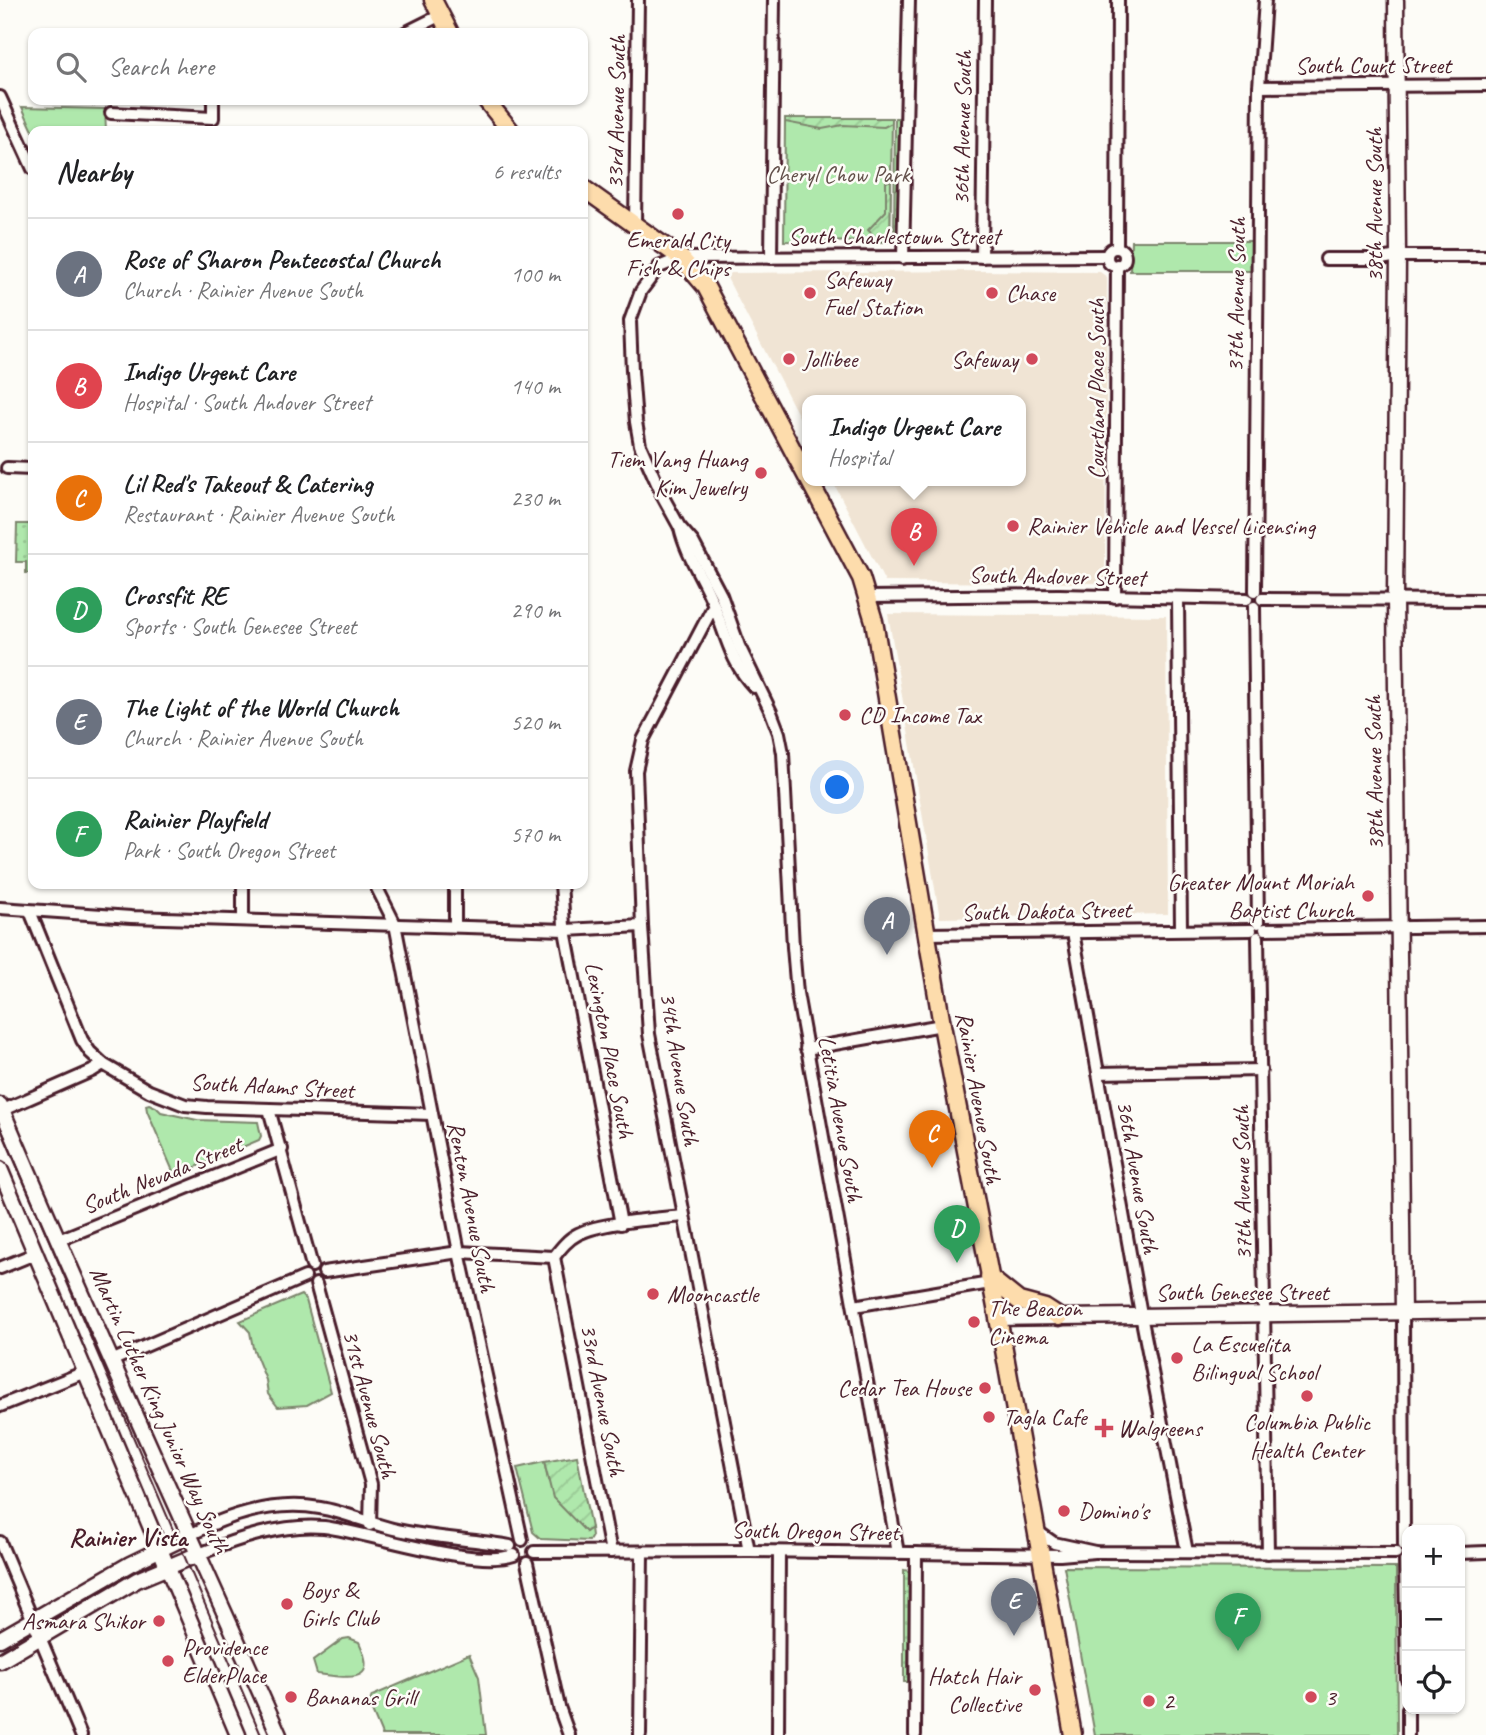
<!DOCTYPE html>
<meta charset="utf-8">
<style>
body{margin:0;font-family:Caveat,sans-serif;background:#f2f2f2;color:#202124}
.controls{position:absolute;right:21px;bottom:21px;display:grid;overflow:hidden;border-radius:14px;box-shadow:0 2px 5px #0004}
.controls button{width:63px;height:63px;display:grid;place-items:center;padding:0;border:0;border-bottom:2px solid #e0e0e0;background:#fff;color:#202124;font:35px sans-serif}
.you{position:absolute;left:838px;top:788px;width:24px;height:24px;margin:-18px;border:5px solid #fff;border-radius:50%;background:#1a73e8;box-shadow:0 0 0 10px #1a73e833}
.badge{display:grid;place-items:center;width:46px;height:46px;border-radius:50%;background:#0b8043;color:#fff;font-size:23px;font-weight:700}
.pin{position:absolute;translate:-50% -58px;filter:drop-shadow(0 2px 4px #0008)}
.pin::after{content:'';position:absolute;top:37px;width:24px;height:21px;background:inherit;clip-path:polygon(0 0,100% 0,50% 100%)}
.popup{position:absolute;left:802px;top:395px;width:224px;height:91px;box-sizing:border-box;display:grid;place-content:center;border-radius:14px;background:#fff;filter:drop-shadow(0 2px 5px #0005);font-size:23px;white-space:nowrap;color:#757577}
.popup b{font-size:26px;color:#202124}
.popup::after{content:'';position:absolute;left:50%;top:100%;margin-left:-14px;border:14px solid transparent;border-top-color:#fff}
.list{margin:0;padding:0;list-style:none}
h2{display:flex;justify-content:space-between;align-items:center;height:91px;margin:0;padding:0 28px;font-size:30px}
h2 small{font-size:23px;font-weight:400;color:#757577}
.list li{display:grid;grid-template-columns:46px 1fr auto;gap:21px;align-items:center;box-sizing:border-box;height:112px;padding:0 28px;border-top:2px solid #e0e0e0}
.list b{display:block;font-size:26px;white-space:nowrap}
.list p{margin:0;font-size:23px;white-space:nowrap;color:#757577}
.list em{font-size:23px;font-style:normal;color:#757577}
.icon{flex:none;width:38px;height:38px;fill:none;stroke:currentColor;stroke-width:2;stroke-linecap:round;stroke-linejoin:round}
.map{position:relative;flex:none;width:1486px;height:1735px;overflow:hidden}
.search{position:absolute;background:#fff;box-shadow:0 2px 5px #0004;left:28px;top:28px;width:560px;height:77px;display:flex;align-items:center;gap:18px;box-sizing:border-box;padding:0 24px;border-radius:14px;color:#757577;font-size:26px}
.panel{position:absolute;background:#fff;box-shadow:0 2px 5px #0004;left:28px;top:126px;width:560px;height:763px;border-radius:14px}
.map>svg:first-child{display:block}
</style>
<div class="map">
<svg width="1486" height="1735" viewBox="0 0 1486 1735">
<defs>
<pattern id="grass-dots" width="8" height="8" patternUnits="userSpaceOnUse" patternTransform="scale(1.75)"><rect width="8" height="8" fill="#afe8ac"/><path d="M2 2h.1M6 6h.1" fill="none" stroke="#98c794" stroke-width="1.8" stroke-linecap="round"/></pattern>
<pattern id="garden-furrows" width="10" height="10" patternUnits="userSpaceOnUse" patternTransform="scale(1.75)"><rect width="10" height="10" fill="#afe8ac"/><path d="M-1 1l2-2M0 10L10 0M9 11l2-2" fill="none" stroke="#98c794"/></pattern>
</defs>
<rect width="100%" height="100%" fill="#fdfcf7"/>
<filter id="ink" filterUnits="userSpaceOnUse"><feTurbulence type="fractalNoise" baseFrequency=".0143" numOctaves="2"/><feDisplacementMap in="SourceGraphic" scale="14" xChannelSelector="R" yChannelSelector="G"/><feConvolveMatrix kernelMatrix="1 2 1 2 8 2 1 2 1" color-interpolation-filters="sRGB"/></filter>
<g filter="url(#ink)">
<g fill="#f0e4d4">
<path d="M980 271 1100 272 1107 277 1105 578 1099 583 885 582 832 480H1021V400H807V432L727 278 731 273Z"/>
<path d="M888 614 1166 616 1168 914 940 918Z"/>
</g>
<g fill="url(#grass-dots)" stroke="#7c846c" stroke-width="2">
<path d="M17 524H33V573H26V562H16Z"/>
<path d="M904 1570 909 1571 908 1682H904Z"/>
</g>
<g fill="#afe8ac" stroke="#7c846c" stroke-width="2">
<path d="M22 107 105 109 106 131H33Z"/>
<path d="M785 118H892L890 242 784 241Z"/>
<path d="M1131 241H1253L1252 271H1130Z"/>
<path d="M149 1104 156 1107 161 1112 197 1120 258 1122 261 1136 259 1140 175 1176 147 1111 146 1105Z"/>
<path d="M301 1295 306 1300 331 1392 307 1405 278 1407 268 1394 266 1380 253 1348 250 1332 240 1321Z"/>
<path d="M544 1462 548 1480 586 1532 591 1528 592 1536 589 1541 541 1539 533 1532 517 1468Z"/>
<path d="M1064 1567 1396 1568 1397 1735H1095Z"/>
<path d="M349 1638 359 1642C380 1686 348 1677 317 1674L313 1661 343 1639Z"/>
<path d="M469 1654 479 1677 486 1735H382L369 1704 372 1696Z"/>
</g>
<g fill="url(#garden-furrows)" stroke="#7c846c" stroke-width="2">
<path d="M785 118H892V123L884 127 843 125 822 129 785 122Z"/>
<path d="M895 118H899L897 239H894Z"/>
<path d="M891 180 890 242 877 239 868 230 886 211V182Z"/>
<path d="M577 1456 591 1528 586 1532 553 1498 544 1462Z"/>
</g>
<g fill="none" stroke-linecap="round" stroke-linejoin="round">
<g stroke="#4a1f2b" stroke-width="16">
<g id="street">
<path d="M405 33 441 15"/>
<path d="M1259 87 1486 85"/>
<path d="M0 97 33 169"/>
<path d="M111 113 213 118V100"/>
<path d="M635 224 638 0"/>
<path d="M1117 248 1118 0"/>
<circle cx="1116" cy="257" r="9"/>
<path d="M982 257 985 0"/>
<path d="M771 258 774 0"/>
<path d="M903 258 909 0"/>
<path d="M1326 259H1381L1398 256H1486"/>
<path d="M7 468 33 469"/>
<path d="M680 528C686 555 703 578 713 603 725 632 731 664 754 687"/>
<path d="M1255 591 1259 87 1265 0"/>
<path d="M868 597 1059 595 1247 599"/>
<path d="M1115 597 1117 265"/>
<path d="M1178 599 1181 929"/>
<path d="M1262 599 1486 600"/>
<path d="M714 605 643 740 636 771 642 926 649 1034 749 1551"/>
<path d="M1254 607 1258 923"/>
<path d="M243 884V920"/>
<path d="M375 884 395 924 459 1252 522 1540"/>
<path d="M561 884 564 925 621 1224"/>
<path d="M0 908 131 917 566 930 642 926"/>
<path d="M30 911 82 1040 90 1052 103 1064 149 1091 185 1105 207 1107 432 1114"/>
<path d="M455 925V884"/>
<path d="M1265 929 1486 926"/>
<path d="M1073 932 1141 1315 1187 1552"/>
<path d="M927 934 1251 930"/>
<path d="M1258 937 1268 1553"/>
<path d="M806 1049 942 1025"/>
<path d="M1098 1073 1261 1070"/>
<path d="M269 1109 312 1266"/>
<path d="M3 1110 92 1071 103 1064"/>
<path d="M59 1240 282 1149"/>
<path d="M554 1257 611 1552"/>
<path d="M554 1257C561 1248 568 1239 578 1234 602 1222 655 1219 683 1216"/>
<path d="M0 1268 37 1253"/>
<path d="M324 1272 459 1252 554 1257"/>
<path d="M316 1284 371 1484 370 1525"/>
<path d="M854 1306 990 1283"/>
<path d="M1403 1313 1404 1545"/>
<path d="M111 1361 305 1277"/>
<path d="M0 1406 85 1372"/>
<path d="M1037 1531 1054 1543 1095 1552 1396 1553"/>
<path d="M190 1535C230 1514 275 1500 320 1508 345 1512 368 1523 393 1529 431 1538 471 1539 510 1546"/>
<path d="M0 1542 81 1735"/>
<path d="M534 1552 749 1551 1060 1555 1095 1552"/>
<path d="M898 1553 797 993 793 947 783 753 779 733 771 712 739 646 721 595 693 542 679 526 663 497 640 445 636 422 632 371 630 321 641 291 659 267 681 258 1107 256"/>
<path d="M1460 1553 1486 1552"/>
<path d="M199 1554C237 1539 283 1523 324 1527 371 1533 474 1569 514 1555"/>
<path d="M1405 1561 1407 1679"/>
<path d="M527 1563 559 1707 569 1735"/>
<path d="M1408 1709V1735"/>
<path d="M640 1735 642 1552"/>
<path d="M778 1735 779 1552"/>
<path d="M915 1735 916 1553"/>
</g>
</g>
<g stroke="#4a1f2b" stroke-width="19">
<g id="secondary">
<path d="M1396 0 1398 256 1395 599 1403 1313"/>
<path d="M0 1105C89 1316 186 1525 279 1735"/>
<path d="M0 1169 238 1735"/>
<path d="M998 1318 1486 1311"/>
<path d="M0 1639 130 1564 190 1535"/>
<path d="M0 1661 137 1580 199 1554"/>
</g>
</g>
<g stroke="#4a1f2b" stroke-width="21">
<g id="primary">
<path d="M433 0 450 33"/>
<path d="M486 100 511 131"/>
<path d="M583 188 681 258 706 287 807 477"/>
<path d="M809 480 861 578 874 621 942 1025 1003 1344 1073 1735"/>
<path d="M989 1277 1019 1301 1045 1308 1059 1317"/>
</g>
</g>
<use href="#street" stroke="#fdfcf7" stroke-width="10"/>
<use href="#secondary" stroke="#fdfcf7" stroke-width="14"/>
<use href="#primary" stroke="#fddcac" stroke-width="16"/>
<path stroke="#4a1f2b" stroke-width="2" d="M0 1126 261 1735"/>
</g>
</g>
<g fill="#d1495b" stroke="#fdfcf7" stroke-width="2.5">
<circle cx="678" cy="214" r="7"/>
<circle cx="810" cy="293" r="7"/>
<circle cx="992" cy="293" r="7"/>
<circle cx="789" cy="359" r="7"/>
<circle cx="1032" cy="359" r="7"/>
<circle cx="761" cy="473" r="7"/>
<circle cx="1013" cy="526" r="7"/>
<circle cx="845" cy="715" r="7"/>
<circle cx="1368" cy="896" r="7"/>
<circle cx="653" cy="1294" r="7"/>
<circle cx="974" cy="1322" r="7"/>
<circle cx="1177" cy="1358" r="7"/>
<circle cx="985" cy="1388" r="7"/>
<circle cx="1307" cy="1396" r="7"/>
<circle cx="989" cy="1417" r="7"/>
<path d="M1100.5 1417.5h7v7h7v7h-7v7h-7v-7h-7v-7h7z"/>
<circle cx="1064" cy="1511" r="7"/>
<circle cx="287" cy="1604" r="7"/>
<circle cx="159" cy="1621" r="7"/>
<circle cx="168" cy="1661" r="7"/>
<circle cx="1035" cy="1690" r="7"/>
<circle cx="291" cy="1697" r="7"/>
<circle cx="1311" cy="1697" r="7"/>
<circle cx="1149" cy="1701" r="7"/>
</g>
<g text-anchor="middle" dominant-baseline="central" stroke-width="5" stroke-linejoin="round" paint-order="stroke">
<g font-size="24" fill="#4a1f2b" stroke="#fdfcf7">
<text x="1373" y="65">South Court Street</text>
<text transform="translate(616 112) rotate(-89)">33rd Avenue South</text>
<text transform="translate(962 128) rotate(-89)">36th Avenue South</text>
<text transform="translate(1374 205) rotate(-90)">38th Avenue South</text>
<text x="894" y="236">South Charlestown Street</text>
<text transform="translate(1236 295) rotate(-89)">37th Avenue South</text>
<text transform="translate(1096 389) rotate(-90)">Courtland Place South</text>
<text transform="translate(1057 576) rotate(1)">South Andover Street</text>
<text transform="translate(1374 773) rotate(-91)">38th Avenue South</text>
<text transform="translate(1046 911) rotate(-1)">South Dakota Street</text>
<text transform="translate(610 1050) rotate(79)">Lexington Place South</text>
<text transform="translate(680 1069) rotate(81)">34th Avenue South</text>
<text transform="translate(272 1086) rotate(3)">South Adams Street</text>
<text transform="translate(979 1098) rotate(80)">Rainier Avenue South</text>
<text transform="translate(841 1119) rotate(80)">Letitia Avenue South</text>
<text transform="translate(162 1175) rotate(-22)">South Nevada Street</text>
<text transform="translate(1138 1177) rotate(80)">36th Avenue South</text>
<text transform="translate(1242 1183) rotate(-91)">37th Avenue South</text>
<text transform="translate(472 1207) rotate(79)">Renton Avenue South</text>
<text x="1242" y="1292">South Genesee Street</text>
<text transform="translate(603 1400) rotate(79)">33rd Avenue South</text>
<text transform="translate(370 1404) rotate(75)">31st Avenue South</text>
<text transform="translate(160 1410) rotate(66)">Martin Luther King Junior Way South</text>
<text transform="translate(815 1531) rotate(1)">South Oregon Street</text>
</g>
<g font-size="24" fill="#63514b" stroke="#fdfcf7">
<text x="838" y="174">Cheryl Chow Park</text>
</g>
<g font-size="24" fill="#4a1f2b" stroke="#fdfcf7" text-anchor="start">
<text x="678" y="240" text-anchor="middle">Emerald City<tspan x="678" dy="28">Fish &amp; Chips</tspan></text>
<text x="824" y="279">Safeway<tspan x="824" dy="28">Fuel Station</tspan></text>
<text x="1006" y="293">Chase</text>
<text x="803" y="359">Jollibee</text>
<text x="1018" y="359" text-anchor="end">Safeway</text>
<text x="747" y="459" text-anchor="end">Tiem Vang Huang<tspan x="747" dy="28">Kim Jewelry</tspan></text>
<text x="1027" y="526">Rainier Vehicle and Vessel Licensing</text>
<text x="859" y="715">CD Income Tax</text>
<text x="1354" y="882" text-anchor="end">Greater Mount Moriah<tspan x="1354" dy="28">Baptist Church</tspan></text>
<text x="667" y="1294">Mooncastle</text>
<text x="988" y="1308">The Beacon<tspan x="988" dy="28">Cinema</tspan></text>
<text x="1191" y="1344">La Escuelita<tspan x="1191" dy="28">Bilingual School</tspan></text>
<text x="971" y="1388" text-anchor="end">Cedar Tea House</text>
<text x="1003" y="1417">Tagla Cafe</text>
<text x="1307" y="1422" text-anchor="middle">Columbia Public<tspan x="1307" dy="28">Health Center</tspan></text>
<text x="1118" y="1428">Walgreens</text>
<text x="1078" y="1511">Domino's</text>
<text x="301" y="1590">Boys &amp;<tspan x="301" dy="28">Girls Club</tspan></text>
<text x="145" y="1621" text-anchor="end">Asmara Shikor</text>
<text x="182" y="1647">Providence<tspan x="182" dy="28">ElderPlace</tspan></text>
<text x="1021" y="1676" text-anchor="end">Hatch Hair<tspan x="1021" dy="28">Collective</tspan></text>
<text x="305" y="1697">Bananas Grill</text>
<text x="1325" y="1697">3</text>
<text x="1163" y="1701">2</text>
</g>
<g font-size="26" font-weight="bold" fill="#4a1f2b" stroke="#fdfcf7">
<text x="128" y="1537">Rainier Vista</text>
</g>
</g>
</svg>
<div class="controls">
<button>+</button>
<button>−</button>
<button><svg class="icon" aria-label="locate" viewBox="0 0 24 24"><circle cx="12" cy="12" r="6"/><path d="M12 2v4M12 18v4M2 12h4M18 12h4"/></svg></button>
</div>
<div class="you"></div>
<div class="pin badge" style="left:887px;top:955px;background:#6b7280">A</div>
<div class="pin badge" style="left:914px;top:566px;background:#e0444e">B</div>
<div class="popup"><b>Indigo Urgent Care</b>Hospital</div>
<div class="pin badge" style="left:932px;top:1168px;background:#e8710a">C</div>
<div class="pin badge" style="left:957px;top:1263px;background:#2e9e5b">D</div>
<div class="pin badge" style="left:1014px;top:1636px;background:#6b7280">E</div>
<div class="pin badge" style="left:1238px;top:1651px;background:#2e9e5b">F</div>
<div class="search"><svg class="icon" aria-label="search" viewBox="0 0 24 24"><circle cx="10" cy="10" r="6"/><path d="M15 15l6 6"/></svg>Search here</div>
<section class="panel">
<h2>Nearby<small>6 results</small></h2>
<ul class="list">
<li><span class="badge" style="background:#6b7280">A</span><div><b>Rose of Sharon Pentecostal Church</b><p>Church · Rainier Avenue South</p></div><em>100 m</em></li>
<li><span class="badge" style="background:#e0444e">B</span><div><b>Indigo Urgent Care</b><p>Hospital · South Andover Street</p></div><em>140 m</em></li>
<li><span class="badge" style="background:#e8710a">C</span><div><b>Lil Red's Takeout &amp; Catering</b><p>Restaurant · Rainier Avenue South</p></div><em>230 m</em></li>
<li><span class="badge" style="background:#2e9e5b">D</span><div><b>Crossfit RE</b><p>Sports · South Genesee Street</p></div><em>290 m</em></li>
<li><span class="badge" style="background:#6b7280">E</span><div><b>The Light of the World Church</b><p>Church · Rainier Avenue South</p></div><em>520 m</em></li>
<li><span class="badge" style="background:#2e9e5b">F</span><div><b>Rainier Playfield</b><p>Park · South Oregon Street</p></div><em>570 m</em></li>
</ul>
</section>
</div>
